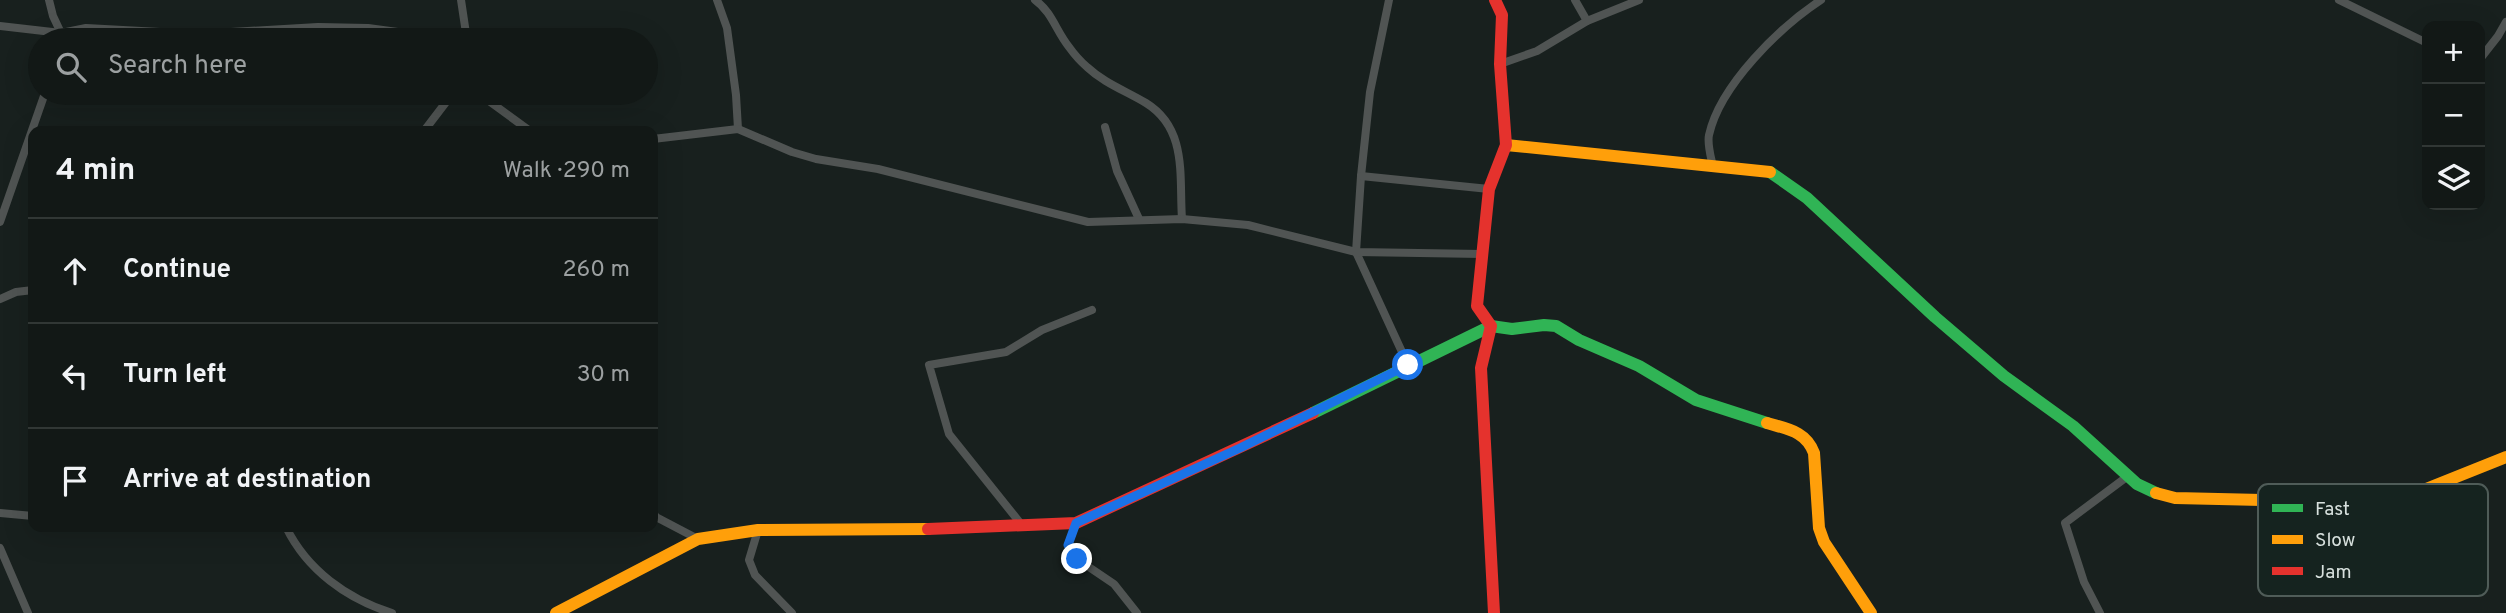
<!DOCTYPE html>
<meta charset="utf-8">
<style>
body{margin:0;font-family:Overpass,sans-serif;background:#1b211f;color:#f1f3f6}
.controls{position:absolute;right:21px;top:21px;display:grid;overflow:hidden;border-radius:14px;box-shadow:0 7px 28px #0002}
.controls button{width:63px;height:63px;display:grid;place-items:center;padding:0;border:0;border-bottom:2px solid #313735;background:#121816;color:#f1f3f6;font:35px sans-serif}
.stop{position:absolute;width:21px;height:21px;margin:-16px;border:5px solid #1a73e8;border-radius:50%;background:#fff}
.stop.end{background:#1a73e8;border-color:#fff;box-shadow:0 2px 7px #0008}
.list{margin:0;padding:0;list-style:none}
h2{display:flex;justify-content:space-between;align-items:center;height:91px;margin:0;padding:0 28px;font-size:30px}
h2 small{font-size:23px;font-weight:400;color:#9ca0a1}
.list li{display:grid;grid-template-columns:46px 1fr auto;gap:21px;align-items:center;box-sizing:border-box;height:105px;padding:0 28px;border-top:2px solid #313735}
.list b{display:block;font-size:26px;white-space:nowrap}
.list em{font-size:23px;font-style:normal;color:#9ca0a1}
.icon{flex:none;width:38px;height:38px;fill:none;stroke:currentColor;stroke-width:2;stroke-linecap:round;stroke-linejoin:round}
.map{position:relative;flex:none;width:2506px;height:613px;overflow:hidden}
.search{position:absolute;background:#121816;box-shadow:0 7px 28px #0002;left:28px;top:28px;width:630px;height:77px;display:flex;align-items:center;gap:18px;box-sizing:border-box;padding:0 24px;border-radius:38px;color:#9ca0a1;font-size:26px}
.panel{position:absolute;background:#121816;box-shadow:0 7px 28px #0002;left:28px;top:126px;width:630px;height:406px;border-radius:14px}
.map>svg:first-child{display:block}
</style>
<div class="map">
<svg width="2506" height="613" viewBox="0 0 2506 613">
<rect width="100%" height="100%" fill="#18201e"/>
<g fill="none" stroke-linecap="round" stroke-linejoin="round">
<g stroke="#505453" stroke-width="8">
<path d="M49 0 53 16 61 33 60 40"/>
<path d="M461 0 467 40"/>
<path d="M717 0 727 28 736 95 738 129"/>
<path d="M1035 0C1052 12 1056 31 1069 47 1074 54 1080 61 1087 67 1104 83 1126 91 1146 103 1188 129 1179 177 1182 219"/>
<path d="M1389 0 1370 92 1361 176 1356 252 1408 365"/>
<path d="M1575 0 1587 21"/>
<path d="M2339 0 2427 43"/>
<path d="M0 26 61 33 86 28 197 34 318 27 368 28 405 33 422 40"/>
<path d="M2480 59 2498 36 2506 22"/>
<path d="M1500 64 1537 51 1587 21 1639 0"/>
<path d="M478 93 530 131"/>
<path d="M1105 127 1117 171 1139 219"/>
<path d="M424 131 453 93"/>
<path d="M653 139 738 129 792 152 816 159 878 169 1088 222 1182 219 1248 225 1356 252 1482 254"/>
<path d="M1713 167C1711 157 1707 144 1709 135 1720 85 1780 27 1821 0"/>
<path d="M1361 176 1489 189"/>
<path d="M0 222 45 93"/>
<path d="M0 299 16 292 33 290"/>
<path d="M653 512 656 517 698 539"/>
<path d="M0 513 33 516"/>
<path d="M1076 523 1068 545 1077 559 1114 584 1137 613"/>
<path d="M1021 524 949 434 929 365 1006 352 1042 330 1092 310"/>
<path d="M286 527C307 570 347 599 392 613"/>
<path d="M758 530 749 560 755 575 792 613"/>
<path d="M0 548 28 613"/>
<path d="M2100 613 2084 582 2065 523 2128 476"/>
</g>
<g stroke="#30b455" stroke-width="12">
<path d="M1770 172 1807 198 1935 317 2004 376 2073 426 2137 484 2156 493"/>
<path d="M1313 413 1491 326 1512 329 1544 325 1556 326 1579 340 1639 366 1696 400 1767 423"/>
</g>
<g stroke="#ff9f0a" stroke-width="12">
<path d="M1506 145 1770 172"/>
<path d="M1767 423C1787 429 1806 431 1814 453L1819 528 1824 542 1871 613"/>
<path d="M2156 493 2175 498 2262 500 2310 509 2377 503 2416 493 2506 457"/>
<path d="M556 613 698 539 758 530 928 529"/>
</g>
<g stroke="#e5322d" stroke-width="12">
<path d="M928 529 1076 523 1313 413"/>
<path d="M1494 613 1481 368 1491 326 1477 306 1489 189 1506 145 1500 64 1502 15 1495 0"/>
</g>
</g>
<g fill="none" stroke-linecap="round" stroke-linejoin="round">
<path stroke="#1a73e8" stroke-width="9" d="M1077 559 1068 545 1076 523 1240 448 1408 365"/>
</g>
<rect x="2258" y="484" width="230" height="112" rx="10" fill="#15231f" stroke="#4f5c58" stroke-width="2"/>
<rect x="2272" y="504" width="31" height="8" fill="#30b455"/>
<rect x="2272" y="535" width="31" height="9" fill="#ff9f0a"/>
<rect x="2272" y="567" width="31" height="8" fill="#e5322d"/>
<g font-size="19" fill="#d7e0dd">
<text x="2315" y="515">Fast</text>
<text x="2315" y="546">Slow</text>
<text x="2315" y="578">Jam</text>
</g>
</svg>
<div class="controls">
<button>+</button>
<button>−</button>
<button><svg class="icon" aria-label="layers" viewBox="0 0 24 24"><path d="M12 4l9 5-9 5-9-5zM3 14l9 5 9-5"/></svg></button>
</div>
<div class="stop" style="left:1408px;top:365px"></div>
<div class="stop end" style="left:1077px;top:559px"></div>
<div class="search"><svg class="icon" aria-label="search" viewBox="0 0 24 24"><circle cx="10" cy="10" r="6"/><path d="M15 15l6 6"/></svg>Search here</div>
<section class="panel">
<h2>4 min<small>Walk · 290 m</small></h2>
<ul class="list">
<li><svg class="icon" aria-label="ahead" viewBox="0 0 24 24"><path d="M12 20V5M6 11l6-6 6 6"/></svg><div><b>Continue</b></div><em>260 m</em></li>
<li><svg class="icon" aria-label="left" viewBox="0 0 24 24"><path d="M17 20v-9H6M10 6l-5 5 5 5"/></svg><div><b>Turn left</b></div><em>30 m</em></li>
<li><svg class="icon" aria-label="arrive" viewBox="0 0 24 24"><path d="M6 21V4h12l-3 4 3 4H6"/></svg><div><b>Arrive at destination</b></div></li>
</ul>
</section>
</div>
